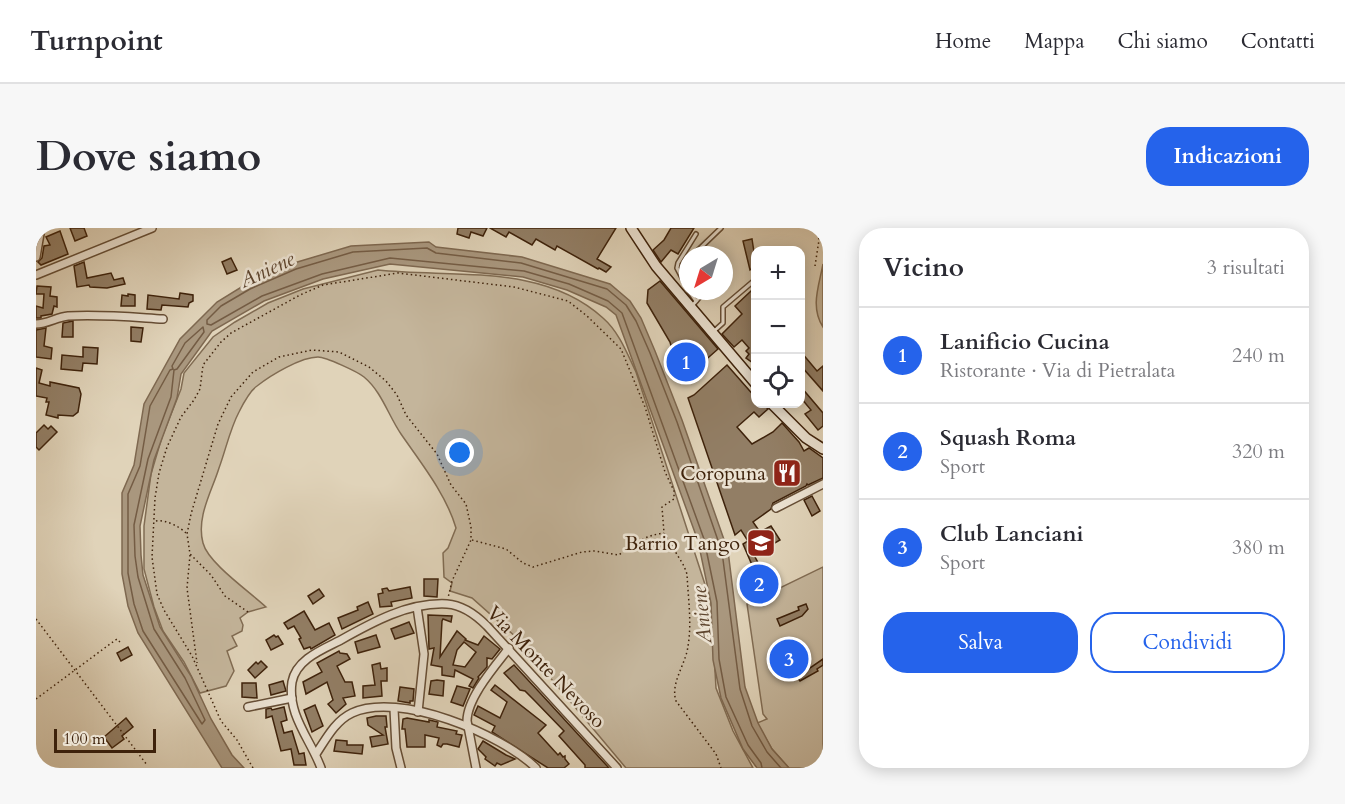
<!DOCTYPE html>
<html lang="it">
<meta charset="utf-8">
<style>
body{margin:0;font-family:Cardo,serif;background:#f7f7f7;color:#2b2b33}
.controls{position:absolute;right:18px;top:18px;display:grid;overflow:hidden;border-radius:12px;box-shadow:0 3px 15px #0003}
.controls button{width:54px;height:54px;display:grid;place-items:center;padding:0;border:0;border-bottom:2px solid #e1e1e2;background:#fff;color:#2b2b33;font:30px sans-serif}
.compass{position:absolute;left:643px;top:18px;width:54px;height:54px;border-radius:50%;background:#fff;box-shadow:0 3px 15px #0003;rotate:218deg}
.scale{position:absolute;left:18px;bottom:15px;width:102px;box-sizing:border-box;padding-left:6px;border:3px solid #3e220b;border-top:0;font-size:16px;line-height:21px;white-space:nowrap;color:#3e220b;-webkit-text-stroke:4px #ebe2d2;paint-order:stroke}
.you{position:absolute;left:424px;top:225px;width:21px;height:21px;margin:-15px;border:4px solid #fff;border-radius:50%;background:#1a73e8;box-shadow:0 0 0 9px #1a73e833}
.badge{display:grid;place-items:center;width:39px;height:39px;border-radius:50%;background:#2563eb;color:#fff;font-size:20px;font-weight:700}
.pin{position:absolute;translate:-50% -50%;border:3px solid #fff;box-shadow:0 2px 6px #0006}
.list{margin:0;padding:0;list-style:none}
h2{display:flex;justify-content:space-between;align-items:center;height:78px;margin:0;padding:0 24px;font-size:26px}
h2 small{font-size:20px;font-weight:400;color:#7c7c81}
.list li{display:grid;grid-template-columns:39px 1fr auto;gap:18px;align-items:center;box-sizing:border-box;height:96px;padding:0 24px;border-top:2px solid #e1e1e2}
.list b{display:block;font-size:22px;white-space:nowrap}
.list p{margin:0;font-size:20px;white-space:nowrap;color:#7c7c81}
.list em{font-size:20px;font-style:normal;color:#7c7c81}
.actions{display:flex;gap:12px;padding:18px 24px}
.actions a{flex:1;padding:14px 0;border:2px solid #2563eb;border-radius:24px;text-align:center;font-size:21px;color:#2563eb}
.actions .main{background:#2563eb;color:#fff}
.icon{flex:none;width:33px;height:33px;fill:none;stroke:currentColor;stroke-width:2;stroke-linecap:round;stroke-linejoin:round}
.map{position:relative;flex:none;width:787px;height:540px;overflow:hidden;border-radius:24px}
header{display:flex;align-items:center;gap:36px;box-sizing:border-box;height:84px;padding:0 30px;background:#fff;border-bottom:2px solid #e1e1e2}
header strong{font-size:28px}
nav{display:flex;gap:33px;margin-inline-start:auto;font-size:21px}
.intro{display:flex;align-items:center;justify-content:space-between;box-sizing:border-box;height:144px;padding:0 36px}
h1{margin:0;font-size:42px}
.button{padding:15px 27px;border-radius:24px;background:#2563eb;color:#fff;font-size:21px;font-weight:700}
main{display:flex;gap:36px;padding:0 36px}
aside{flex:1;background:#fff;border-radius:24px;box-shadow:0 3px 15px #0003}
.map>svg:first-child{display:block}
</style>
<header>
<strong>Turnpoint</strong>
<nav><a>Home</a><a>Mappa</a><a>Chi siamo</a><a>Contatti</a></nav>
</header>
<div class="intro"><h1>Dove siamo</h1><a class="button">Indicazioni</a></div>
<main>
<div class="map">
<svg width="787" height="540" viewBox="0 0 787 540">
<rect width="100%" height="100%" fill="#e0d3b9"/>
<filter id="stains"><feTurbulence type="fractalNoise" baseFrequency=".00333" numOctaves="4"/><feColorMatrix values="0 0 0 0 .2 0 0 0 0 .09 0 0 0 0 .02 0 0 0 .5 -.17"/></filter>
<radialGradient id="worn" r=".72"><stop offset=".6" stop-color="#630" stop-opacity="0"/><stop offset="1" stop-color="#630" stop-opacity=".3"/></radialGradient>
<g fill="#c4b59b" stroke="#816c53" stroke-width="1.5">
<path d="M787 36V99C774 79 783 58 787 36Z"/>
<path d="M342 42C417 50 507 35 567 90 583 104 591 125 600 144L675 375 680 460 697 503 717 540H590L481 410 436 370 414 363 416 355 408 349 407 325 412 320 420 300C410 266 385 235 365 206 352 187 346 164 328 149 322 144 290 129 282 129 265 129 235 147 221 158 214 163 207 176 203 184 194 201 190 221 183 240 176 263 160 289 167 315 172 335 214 364 230 379L212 384 204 390 207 397 206 403 196 408 201 418 191 423 198 443 190 458 164 465 148 434 127 403 118 379 108 341V298L115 246 126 209 145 161 148 145 177 109 199 94 232 75 267 61Z"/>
<path d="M787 339V540H753L736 521 721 495 731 491 727 486 711 376Z"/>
</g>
<path fill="#a9977e" stroke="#7e6850" stroke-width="1.5" d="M393 14 400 19 486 29 574 56 594 73 605 90 619 123 646 192 692 323 709 459 722 495 736 521 753 540H721L707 521 685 470 677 432 675 375 662 313 580 87 570 79 531 62 487 49 354 36 287 51 228 73 176 103 145 146 141 170 118 232 104 298 105 327 107 347 124 399 155 448 175 491 196 527 208 540H186L102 405 92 378 86 346V265L98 237 108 176 144 111 181 74 212 55 258 35 315 18Z"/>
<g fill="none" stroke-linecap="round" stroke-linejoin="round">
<g stroke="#745c44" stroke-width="1.5">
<path d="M167 99 168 104 141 141 138 142 135 169 112 231 98 297 99 328 102 349 118 401 149 450 169 492 166 496 107 403 98 376 92 345V266L104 238 114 178 134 142 137 141 136 138 149 115Z"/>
<path d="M726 540 725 535 712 517 690 469 683 431 681 374 668 311 586 85 572 73 533 56 488 43 354 30 286 46 226 68 175 97 171 96V92L185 78 214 61 260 41 317 24 391 20 400 25 485 35 571 61 590 77 600 93 614 125 641 194 686 324 704 461 716 498 731 524 745 540"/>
</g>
</g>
<g fill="#927e65" stroke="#3e220b" stroke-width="1.5" fill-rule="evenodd">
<path d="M34 0H48L51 8 39 13Z"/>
<path d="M422 0H451L447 8 435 4 433 10 421 6Z"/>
<path d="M454 0H580L561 31 575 39 570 44 563 40 562 41 521 18 519 22 500 11 496 17 473 4 470 9Z"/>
<path d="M635 0H658L642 26 635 22 625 34 617 22 628 12Z"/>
<path d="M24 3 32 26 5 37 2 34 6 30 8 18 14 17 10 9Z"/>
<path d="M716 11 720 37 714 42 707 13Z"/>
<path d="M195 30 201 42 191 46 186 34Z"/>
<path d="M48 34 51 50 75 45 78 52 87 50 89 56 71 60 54 59 53 57 41 59 38 38Z"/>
<path d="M624 53 682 121 648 151 643 146 634 114 611 75 612 62Z"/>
<path d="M1 58 15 59 14 68 21 69V79L18 78 16 86 5 88V90H0V78L7 80 8 66H0Z"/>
<path d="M715 63 720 68V137L710 130 713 126 710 123 713 120 706 112 698 119 686 106 706 86 699 78Z"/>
<path d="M144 65 157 67V73L153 75 152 79 126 77 125 82 111 81 112 67 143 71Z"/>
<path d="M92 66 99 67V78H85L86 67 92 68Z"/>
<path d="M37 93V109H26L27 95Z"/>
<path d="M95 99 107 100 105 114 95 113Z"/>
<path d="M10 100 8 118 16 120 15 131 0 129V102Z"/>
<path d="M47 119 62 120 61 136 47 135 46 143 25 141 26 127 47 129Z"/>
<path d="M765 124 781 143 787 138V163L765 138Z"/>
<path d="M691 137 720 170V176H727L732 181 723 189 718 184 701 199 716 216 737 204 746 195 763 214 768 223 773 220 787 230V250L772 257 771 256 770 258 737 275 735 281 717 294 724 304 735 298 744 312 718 327 736 361 721 369 710 351 713 349 708 341 716 337 707 316 712 313 705 302 699 307 652 170 658 167Z"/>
<path d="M0 140 6 142 3 155 14 158V154L43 160 45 166 42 184 37 188 22 187V190L10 187 13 174H10L11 170 0 168Z"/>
<path d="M765 159 787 185V198L782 202 769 186 775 182 765 170Z"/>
<path d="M8 197 12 201 15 198 21 204 3 222 0 219V205Z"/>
<path d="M776 268 784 283 776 288 768 272Z"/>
<path d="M388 351H402L401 369 388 368Z"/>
<path d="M374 359 376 370 355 374 356 378 344 379 342 366 347 365 346 361 351 360 353 363Z"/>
<path d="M283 361 288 368 277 376 272 368Z"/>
<path d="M332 374 337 386 306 401 302 390 322 382 321 379Z"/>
<path d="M770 376 772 381 766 388 744 398 741 391 763 382 762 379Z"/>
<path d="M268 383 279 402 293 395 299 407 275 421 274 419 268 421 263 411 265 410 258 398 252 401 248 395Z"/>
<path d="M392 387 416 388 415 394 407 391 406 393 404 429 421 403 430 411 429 412 442 417 448 408 464 421 456 431 451 430V439L442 449 443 450 437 460 433 458 437 451 419 442 418 449 406 447V439L395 437 398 420 393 421ZM428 414 440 424 429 439 417 437 421 422Z"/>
<path d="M373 394 378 405 359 411 355 401Z"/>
<path d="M238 407 240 409 242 408 247 416 235 422 230 412Z"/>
<path d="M340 407 344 419 322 425 319 414Z"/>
<path d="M92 419 96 427 85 433 81 425Z"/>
<path d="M303 423 304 425 311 426 314 431 301 438 309 454H316L319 468 307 470 310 476 300 485 292 476 297 472 291 454 270 466 267 454 286 444 281 435Z"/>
<path d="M787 431V437L781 441 782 443 764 453 761 449Z"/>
<path d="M225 433 231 439 219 450 212 442 220 434 222 436Z"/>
<path d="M344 435 345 441 351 440V453H345L346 468 327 470V458L339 457 336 437Z"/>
<path d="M478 437 505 466 573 540H549V537L523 508 528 503 498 472 489 463 484 462 468 445Z"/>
<path d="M401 452 408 453 407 468 393 466 395 453Z"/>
<path d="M247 453 250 463 235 467 233 457Z"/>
<path d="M206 455H220L221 470 206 469Z"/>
<path d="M459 457 510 497 502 505 522 527 524 525 527 529 529 528V531L533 536 528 540H512L456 504 459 498 438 487 442 478 464 490 471 474 455 462Z"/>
<path d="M421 458 434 461 427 478 415 474Z"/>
<path d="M364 459 378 461 377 473H374V475L362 473Z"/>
<path d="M279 477 287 498 276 504 268 482Z"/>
<path d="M248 479 251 492 245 494 248 505 256 503 263 526 268 525 270 537H258L255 521 245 523 236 488 230 490V481L235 480 236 482Z"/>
<path d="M340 488H350L351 499H349L352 516 336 519 334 509 347 507 332 497 331 490Z"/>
<path d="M90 490 97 499 86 508 88 511 76 520 68 509Z"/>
<path d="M371 490 393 494V492L402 494 401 499 421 503 420 506 426 507 423 519 411 516H407L405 519 401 517 403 510 389 507V519H371L369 501H366L367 491Z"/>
<path d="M300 512 311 513V517H327L326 526 298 523Z"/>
<path d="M447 513 470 527 479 531 465 537 461 535 459 538 449 531 450 529 442 521Z"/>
</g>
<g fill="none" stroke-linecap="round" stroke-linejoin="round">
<g stroke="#664e36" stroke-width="6">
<g id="lane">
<path d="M657 27 685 0"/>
<path d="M652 38V42"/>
<path d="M652 61 641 40 642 35 660 6"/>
<path d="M653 63 660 73"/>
<path d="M656 78 667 65 666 63"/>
<path d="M677 104 687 95V79L720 51"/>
</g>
</g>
<g stroke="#664e36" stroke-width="10">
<g id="street">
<path d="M0 29 5 0"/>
<path d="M0 47 116 0"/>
<path d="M0 96C11 96 21 89 32 88 64 86 95 89 127 91"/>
<path d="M740 280 787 256"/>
<path d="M381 379 388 426 382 484"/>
<path d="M212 479 256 470"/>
<path d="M358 481 360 520 365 540"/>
<path d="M280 526C290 511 299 493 316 485 363 463 465 506 500 540"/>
<path d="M285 540C275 512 251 487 256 454 260 432 285 422 303 413 335 395 372 374 411 376 426 377 440 387 451 398L581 540"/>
<path d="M440 540 431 493C431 470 459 438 473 420"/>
</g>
</g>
<g stroke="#3e220b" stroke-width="12">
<g id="secondary">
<path d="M595 0 620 38 720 156"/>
<path d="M736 176 770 210 787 221"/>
</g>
</g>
<g stroke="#3e220b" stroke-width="1.5" stroke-dasharray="1.5 3" stroke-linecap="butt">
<path d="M779 38 783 12 781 0"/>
<path d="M120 293C129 291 144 299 150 305"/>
<path d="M436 312 470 321 487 335 497 339 546 324 558 323 583 327C596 316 610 307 628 305"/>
<path d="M154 327 151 360 161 435"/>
<path d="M212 384 189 368 175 347 154 326 151 306 155 286 182 196 195 169 217 144 243 129 276 122 303 124 333 139 350 153 361 167 370 187 401 226 415 257 430 276 435 299V312L416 353 412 370"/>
<path d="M0 391 111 537"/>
<path d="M0 471 74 416 81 411 86 416"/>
<path d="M217 540 201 512 185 493 156 428 128 382 121 366 116 329 119 270 123 245 131 219 145 189 158 172 164 161 167 137 185 114 195 105 264 67 287 57 362 45 478 59 532 73 551 88 585 121 609 179 629 244 638 263V271L626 279 628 305 648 338 651 346C652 369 656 395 652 418 650 436 634 455 640 473L680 526 685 540"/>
</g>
<use href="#lane" stroke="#ebe2d2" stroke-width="3"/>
<use href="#street" stroke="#ebe2d2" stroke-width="7"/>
<use href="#secondary" stroke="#ebe2d2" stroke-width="9"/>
</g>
<defs>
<g id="restaurant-square" transform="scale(1.5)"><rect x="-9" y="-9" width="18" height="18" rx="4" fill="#8f2418" stroke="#ebe2d2"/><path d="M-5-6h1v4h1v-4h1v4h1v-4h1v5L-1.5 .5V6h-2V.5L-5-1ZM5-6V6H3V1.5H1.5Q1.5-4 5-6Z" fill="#fff"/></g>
<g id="school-square" transform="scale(1.5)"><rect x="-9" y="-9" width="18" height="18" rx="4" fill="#8f2418" stroke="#ebe2d2"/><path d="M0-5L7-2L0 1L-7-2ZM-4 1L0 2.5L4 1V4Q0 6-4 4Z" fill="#fff"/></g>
</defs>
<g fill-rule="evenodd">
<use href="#restaurant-square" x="751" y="245"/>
<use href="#school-square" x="725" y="315"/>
</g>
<g text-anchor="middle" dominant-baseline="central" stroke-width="5" stroke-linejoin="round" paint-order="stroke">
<g font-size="20" fill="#3e220b" stroke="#ebe2d2" text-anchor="end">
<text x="730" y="245">Coropuna</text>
<text x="704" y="315">Barrio Tango</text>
</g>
<g font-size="20" fill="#3e220b" stroke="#ebe2d2">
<text transform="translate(510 439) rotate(46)">Via Monte Nevoso</text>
</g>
<g font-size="21" font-style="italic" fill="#5e452e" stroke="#ebe2d2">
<text transform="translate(231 42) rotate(-25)">Aniene</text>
<text transform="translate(666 387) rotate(-96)">Aniene</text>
</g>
</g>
<rect width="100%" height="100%" filter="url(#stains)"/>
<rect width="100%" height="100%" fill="url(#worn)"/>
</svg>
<div class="controls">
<button>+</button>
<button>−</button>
<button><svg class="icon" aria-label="locate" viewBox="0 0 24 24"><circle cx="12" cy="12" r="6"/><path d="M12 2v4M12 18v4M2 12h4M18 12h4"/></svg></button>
</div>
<svg class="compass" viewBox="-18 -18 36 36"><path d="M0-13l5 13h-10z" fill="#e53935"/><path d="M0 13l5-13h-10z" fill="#7c7c81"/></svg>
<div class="scale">100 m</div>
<div class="you"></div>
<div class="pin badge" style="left:650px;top:134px">1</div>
<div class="pin badge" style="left:723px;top:356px">2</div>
<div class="pin badge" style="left:753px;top:431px">3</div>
</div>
<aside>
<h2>Vicino<small>3 risultati</small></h2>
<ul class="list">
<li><span class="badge">1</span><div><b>Lanificio Cucina</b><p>Ristorante · Via di Pietralata</p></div><em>240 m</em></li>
<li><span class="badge">2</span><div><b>Squash Roma</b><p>Sport</p></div><em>320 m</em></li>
<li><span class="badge">3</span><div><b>Club Lanciani</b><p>Sport</p></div><em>380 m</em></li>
</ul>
<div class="actions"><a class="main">Salva</a><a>Condividi</a></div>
</aside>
</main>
